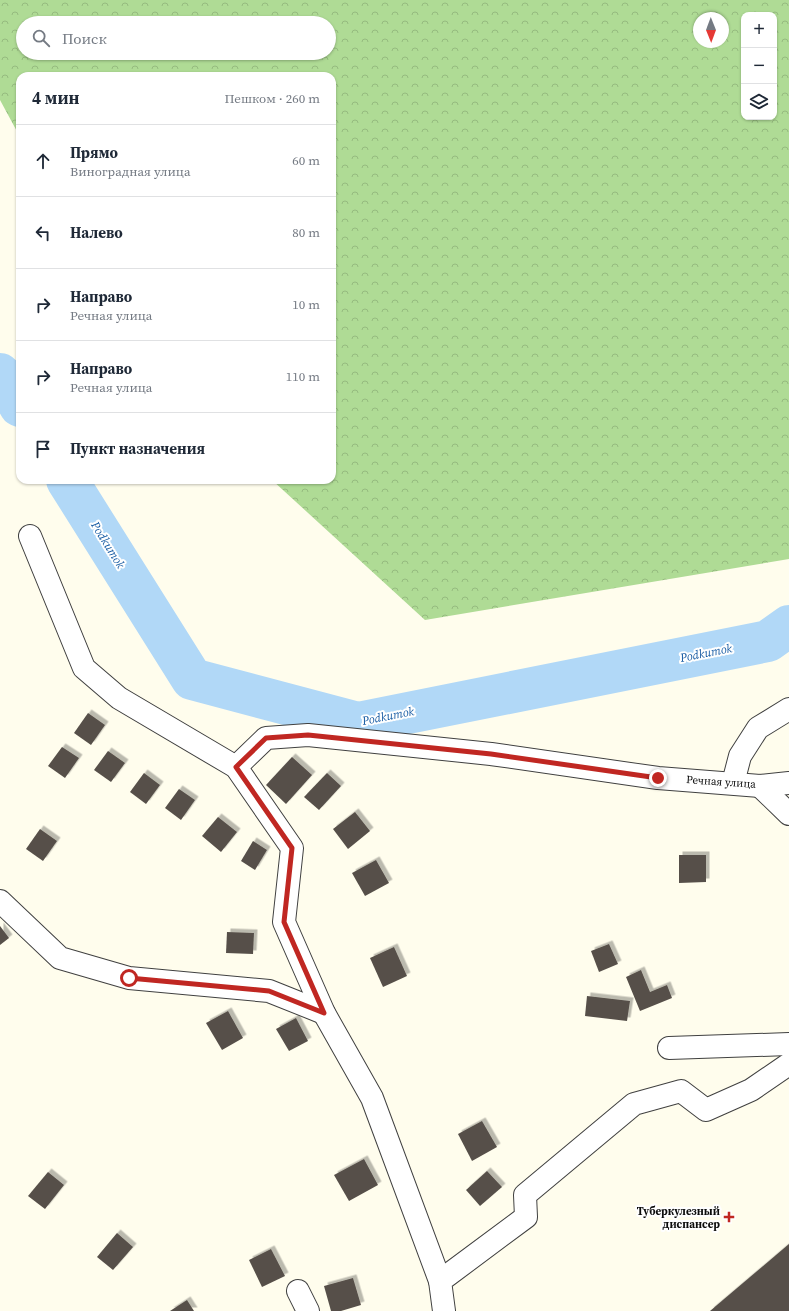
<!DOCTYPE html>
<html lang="ru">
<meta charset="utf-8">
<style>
body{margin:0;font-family:"Source Serif 4",serif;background:#f2f2f3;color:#1f2937}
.controls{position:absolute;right:12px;top:12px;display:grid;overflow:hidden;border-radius:8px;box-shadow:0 1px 3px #0004}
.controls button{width:36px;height:36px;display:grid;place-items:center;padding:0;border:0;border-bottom:1px solid #e0e1e3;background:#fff;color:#1f2937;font:20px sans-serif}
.compass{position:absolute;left:693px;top:12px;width:36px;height:36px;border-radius:50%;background:#fff;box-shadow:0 1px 3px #0004;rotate:179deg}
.stop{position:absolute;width:12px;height:12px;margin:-9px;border:3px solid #c02722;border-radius:50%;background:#fff}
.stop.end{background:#c02722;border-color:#fff;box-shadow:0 1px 4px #0008}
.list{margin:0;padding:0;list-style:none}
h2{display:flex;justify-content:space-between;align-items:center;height:52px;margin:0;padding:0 16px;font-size:17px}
h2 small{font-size:13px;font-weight:400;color:#747a83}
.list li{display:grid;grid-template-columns:26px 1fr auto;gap:12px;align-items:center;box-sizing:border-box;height:72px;padding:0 16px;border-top:1px solid #e0e1e3}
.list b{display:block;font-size:15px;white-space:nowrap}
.list p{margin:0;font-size:13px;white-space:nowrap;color:#747a83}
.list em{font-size:13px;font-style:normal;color:#747a83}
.icon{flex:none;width:22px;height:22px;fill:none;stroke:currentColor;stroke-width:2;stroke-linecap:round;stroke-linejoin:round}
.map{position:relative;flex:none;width:789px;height:1311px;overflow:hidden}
.search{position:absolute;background:#fff;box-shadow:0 1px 3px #0004;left:16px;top:16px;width:320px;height:44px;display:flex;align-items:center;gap:10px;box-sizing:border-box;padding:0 14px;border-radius:22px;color:#747a83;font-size:15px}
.panel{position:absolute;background:#fff;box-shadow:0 1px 3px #0004;left:16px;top:72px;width:320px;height:412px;border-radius:12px}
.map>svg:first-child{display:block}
</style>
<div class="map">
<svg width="789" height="1311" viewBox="0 0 789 1311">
<defs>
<pattern id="forest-crowns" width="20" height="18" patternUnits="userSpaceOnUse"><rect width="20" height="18" fill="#afdb95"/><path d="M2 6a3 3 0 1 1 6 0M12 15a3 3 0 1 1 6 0" fill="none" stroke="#95bb7f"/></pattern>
<filter id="shadow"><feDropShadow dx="3.5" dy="-3.5" stdDeviation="0" flood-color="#0004"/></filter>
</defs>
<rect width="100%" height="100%" fill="#fffded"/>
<path fill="url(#forest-crowns)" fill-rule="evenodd" d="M0 0H789V559L425 620 272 480H332V76H20V137L0 100ZM744 15H774V117H744ZM699 18H723V42H699ZM23 23H329V53H23Z"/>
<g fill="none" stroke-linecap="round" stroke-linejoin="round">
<g stroke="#b1d8f7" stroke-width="42">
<path d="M0 374 20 406"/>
<path d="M67 480 192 679 358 723 768 641 789 626"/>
</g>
</g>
<g fill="#564f49" filter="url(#shadow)">
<path d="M88 713 105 725 91 745 74 733Z"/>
<path d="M62 747 79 758 65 778 48 766Z"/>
<path d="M108 751 125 763 111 782 94 770Z"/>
<path d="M292 757 312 775 286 804 266 785Z"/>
<path d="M144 773 160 785 146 804 130 792Z"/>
<path d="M327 773 341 786 319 810 304 797Z"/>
<path d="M179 789 195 800 181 820 165 808Z"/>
<path d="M355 812 370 831 348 849 333 829Z"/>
<path d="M218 817 237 832 221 852 202 836Z"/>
<path d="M40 829 57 841 43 861 26 849Z"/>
<path d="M253 841 267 850 255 870 241 861Z"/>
<path d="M679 855H706V882L679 883Z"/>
<path d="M376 860 389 883 365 896 352 873Z"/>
<path d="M0 926 9 938 0 945Z"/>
<path d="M227 932 254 933 253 954 226 953Z"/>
<path d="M609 944 618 964 599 972 591 951Z"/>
<path d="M394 947 407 976 383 987 370 958Z"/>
<path d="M641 970 650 992 667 985 672 998 640 1011 626 977Z"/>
<path d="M587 996 630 1001 627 1021 585 1016Z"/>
<path d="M228 1011 243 1038 222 1050 206 1023Z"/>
<path d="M296 1018 308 1041 289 1051 276 1029Z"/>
<path d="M482 1121 497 1147 472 1161 458 1134Z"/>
<path d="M364 1159 378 1185 349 1201 334 1175Z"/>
<path d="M487 1171 502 1187 480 1206 466 1190Z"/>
<path d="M48 1172 64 1185 45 1209 28 1196Z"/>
<path d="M117 1233 133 1247 113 1270 97 1257Z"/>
<path d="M789 1244V1311H710Z"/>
<path d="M271 1249 285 1276 262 1287 249 1260Z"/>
<path d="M353 1278 361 1305 341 1311H331L324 1286Z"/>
<path d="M187 1300 194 1311H170Z"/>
</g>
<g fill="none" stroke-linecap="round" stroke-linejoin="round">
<g stroke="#404040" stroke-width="24">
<g id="minor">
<path d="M30 536 84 668 119 698 236 767 292 848 284 922 324 1013 372 1098 440 1281"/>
<path d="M236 767 266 738 308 735 491 754 658 778 760 786 789 783"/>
<path d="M733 783 740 756 758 728 789 709"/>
<path d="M760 786 789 814"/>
<path d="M0 901 60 958 129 978 269 991 324 1013"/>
<path d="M669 1048 789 1044"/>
<path d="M298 1291 308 1311"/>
<path d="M444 1311 440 1281 526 1217 525 1195 634 1104 681 1091 706 1110 751 1090 789 1064"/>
</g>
</g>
<use href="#minor" stroke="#fff" stroke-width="22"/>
</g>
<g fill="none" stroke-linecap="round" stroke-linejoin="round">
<path stroke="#c02722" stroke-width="5" d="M129 978 269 991 324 1013 284 922 292 848 236 767 266 738 308 735 491 754 658 778"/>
</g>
<path fill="#c02722" stroke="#fff" stroke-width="1.5" d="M727 1211h4v4h4v4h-4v4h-4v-4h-4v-4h4z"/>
<g text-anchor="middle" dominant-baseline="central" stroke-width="4" stroke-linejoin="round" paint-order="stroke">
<g font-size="11" fill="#0d0d0d" stroke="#fff">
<text transform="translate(721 782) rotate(4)">Речная улица</text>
</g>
<g font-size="11" font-weight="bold" fill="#0d0d0d" stroke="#fff" text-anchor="end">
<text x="720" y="1211">Туберкулезный<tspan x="720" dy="13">диспансер</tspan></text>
</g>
<g font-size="12" font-style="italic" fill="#1459a2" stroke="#fff">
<text transform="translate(108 545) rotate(58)">Podkumok</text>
<text transform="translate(706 653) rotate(-11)">Podkumok</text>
<text transform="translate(388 716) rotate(-11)">Podkumok</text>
</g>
</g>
</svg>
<div class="controls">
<button>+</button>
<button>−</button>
<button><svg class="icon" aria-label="layers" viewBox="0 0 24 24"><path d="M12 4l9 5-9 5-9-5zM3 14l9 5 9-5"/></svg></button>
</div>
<svg class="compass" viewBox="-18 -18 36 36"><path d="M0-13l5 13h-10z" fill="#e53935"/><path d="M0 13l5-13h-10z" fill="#747a83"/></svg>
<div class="stop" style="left:129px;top:978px"></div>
<div class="stop end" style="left:658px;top:778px"></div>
<div class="search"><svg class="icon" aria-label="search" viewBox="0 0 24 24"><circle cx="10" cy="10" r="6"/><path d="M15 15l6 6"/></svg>Поиск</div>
<section class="panel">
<h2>4 мин<small>Пешком · 260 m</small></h2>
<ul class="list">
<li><svg class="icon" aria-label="ahead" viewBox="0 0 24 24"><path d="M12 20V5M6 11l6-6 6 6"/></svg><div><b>Прямо</b><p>Виноградная улица</p></div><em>60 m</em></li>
<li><svg class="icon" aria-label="left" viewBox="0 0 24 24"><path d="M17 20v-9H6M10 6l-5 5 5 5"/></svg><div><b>Налево</b></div><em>80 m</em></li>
<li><svg class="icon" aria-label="right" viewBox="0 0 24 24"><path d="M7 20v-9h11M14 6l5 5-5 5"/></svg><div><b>Направо</b><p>Речная улица</p></div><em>10 m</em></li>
<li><svg class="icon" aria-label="right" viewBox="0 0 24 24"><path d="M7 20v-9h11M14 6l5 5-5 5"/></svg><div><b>Направо</b><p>Речная улица</p></div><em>110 m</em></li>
<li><svg class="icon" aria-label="arrive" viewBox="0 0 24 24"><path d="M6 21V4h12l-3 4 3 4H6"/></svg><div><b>Пункт назначения</b></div></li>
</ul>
</section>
</div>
